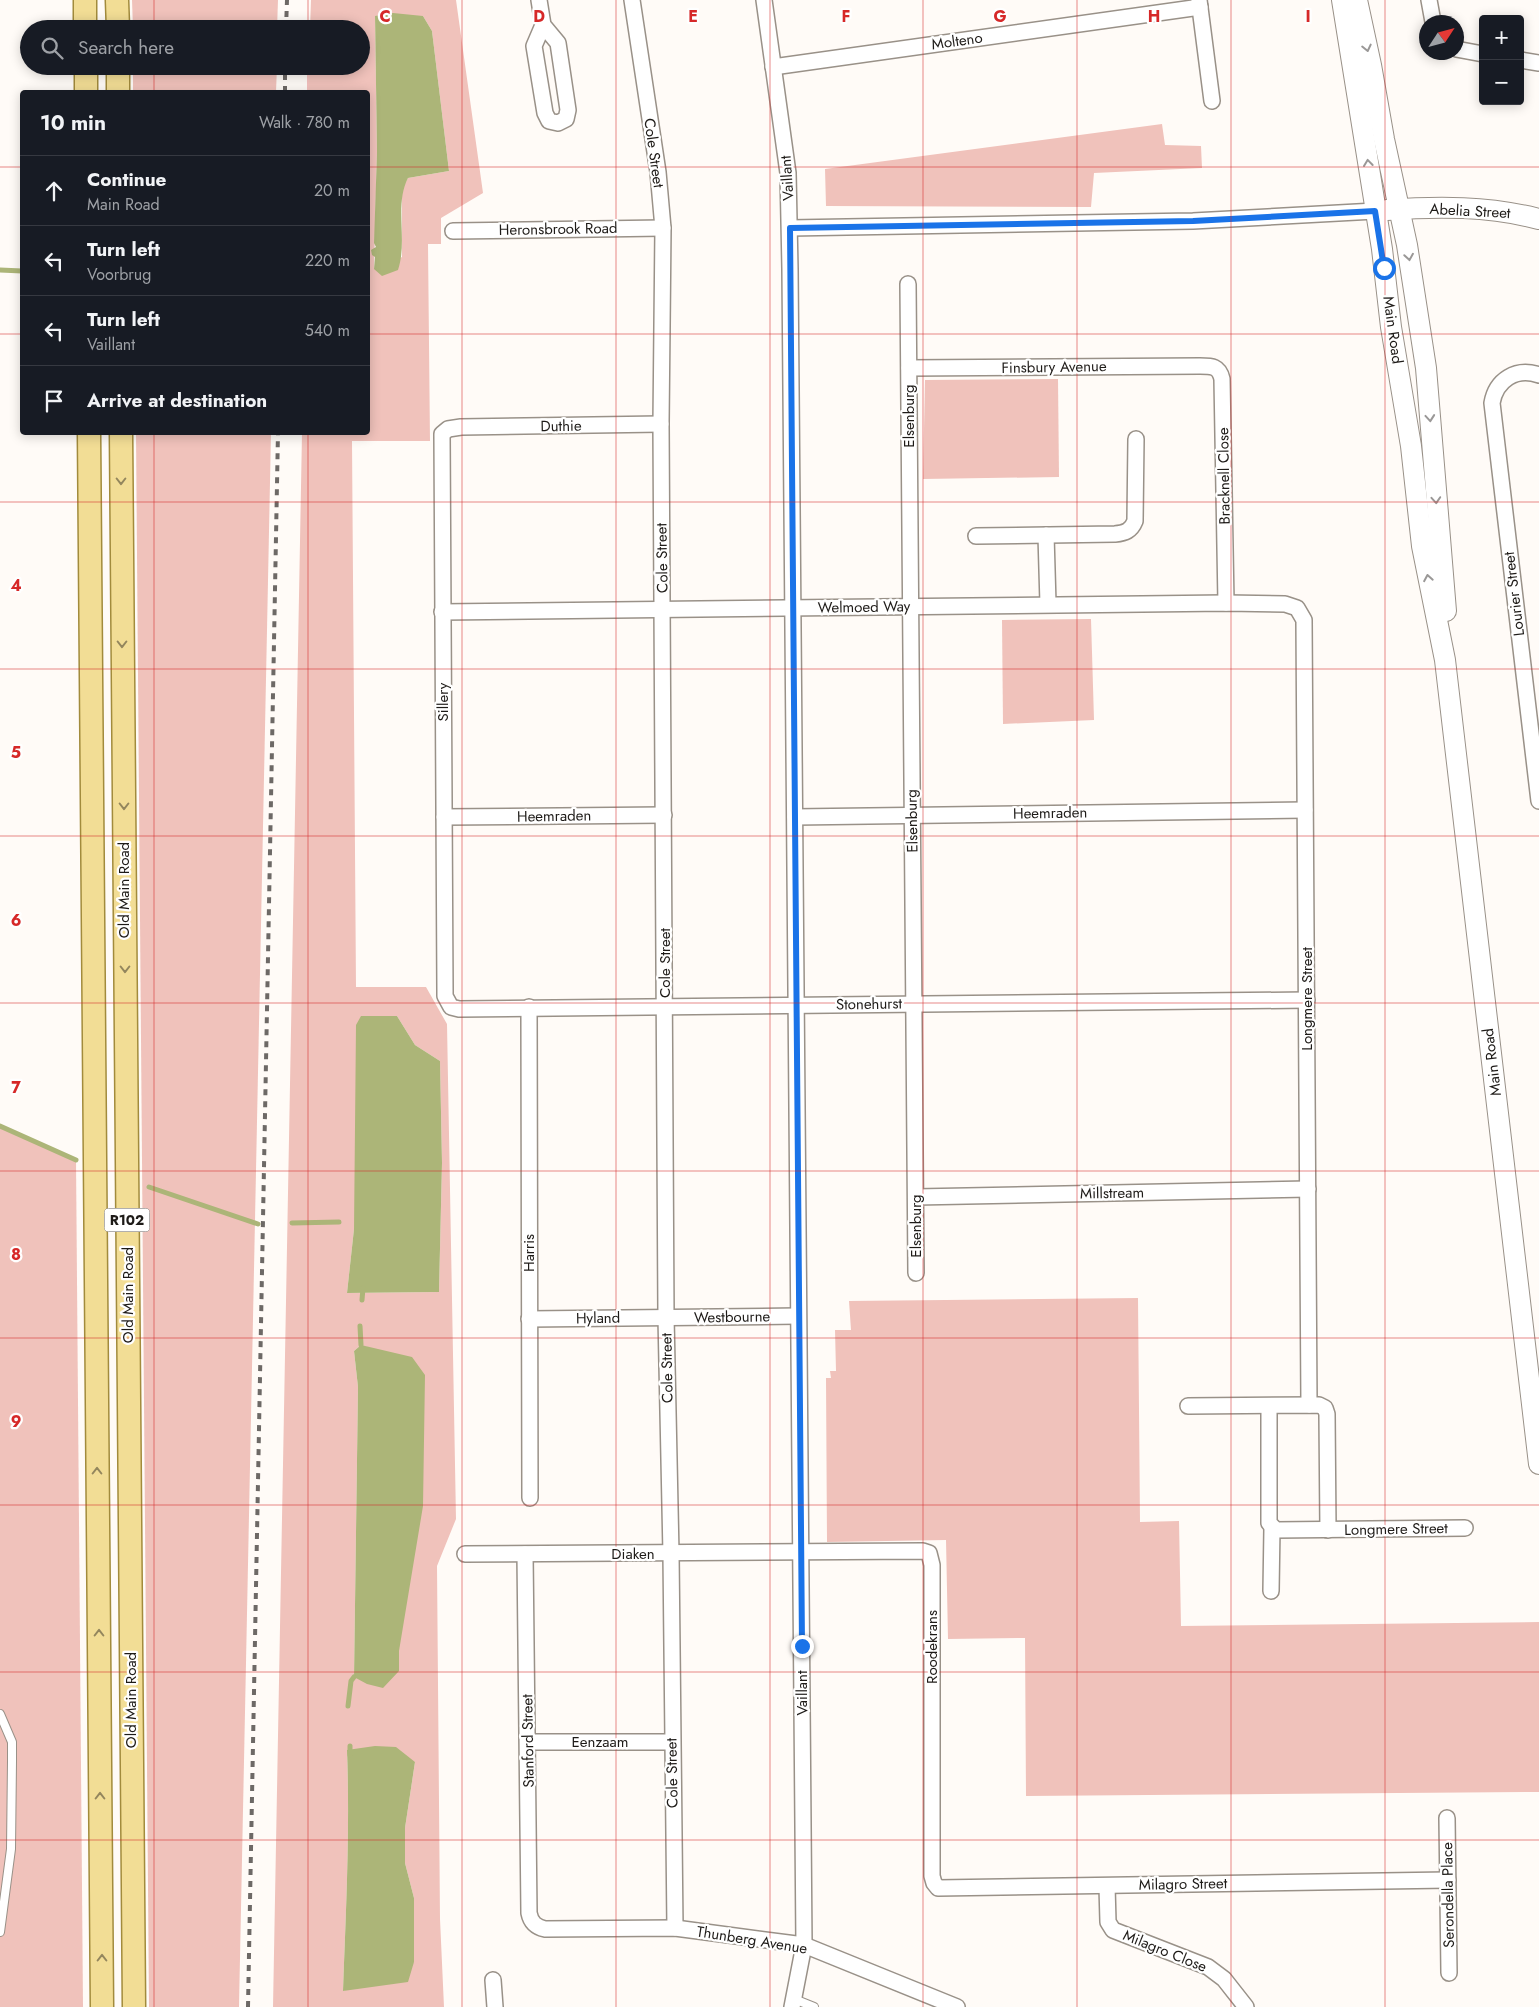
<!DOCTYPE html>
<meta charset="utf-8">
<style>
body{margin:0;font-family:Jost,sans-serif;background:#20242c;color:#f1f3f6}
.controls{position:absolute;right:15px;top:15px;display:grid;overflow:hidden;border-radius:5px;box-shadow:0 2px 12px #0003}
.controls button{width:45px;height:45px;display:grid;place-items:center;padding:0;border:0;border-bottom:1px solid #363941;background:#171b24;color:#f1f3f6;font:25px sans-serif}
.compass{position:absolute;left:1419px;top:15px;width:45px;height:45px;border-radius:50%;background:#171b24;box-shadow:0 2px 12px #0003;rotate:54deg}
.stop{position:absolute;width:15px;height:15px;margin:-11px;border:4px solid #1a73e8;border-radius:50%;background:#fff}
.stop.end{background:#1a73e8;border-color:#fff;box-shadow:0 1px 5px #0008}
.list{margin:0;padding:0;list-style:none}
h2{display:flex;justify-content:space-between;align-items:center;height:65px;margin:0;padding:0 20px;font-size:21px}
h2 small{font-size:16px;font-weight:400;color:#9ea1a6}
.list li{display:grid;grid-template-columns:32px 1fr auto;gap:15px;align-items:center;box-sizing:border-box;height:70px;padding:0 20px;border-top:1px solid #363941}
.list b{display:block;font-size:19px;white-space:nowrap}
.list p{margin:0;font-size:16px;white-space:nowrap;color:#9ea1a6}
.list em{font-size:16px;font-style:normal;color:#9ea1a6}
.icon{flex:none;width:28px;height:28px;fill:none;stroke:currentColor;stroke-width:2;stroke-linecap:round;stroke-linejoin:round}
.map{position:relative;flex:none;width:1539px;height:2007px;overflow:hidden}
.search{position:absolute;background:#171b24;box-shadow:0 2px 12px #0003;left:20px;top:20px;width:350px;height:55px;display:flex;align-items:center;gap:12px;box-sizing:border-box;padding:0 18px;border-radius:28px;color:#9ea1a6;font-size:19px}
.panel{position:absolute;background:#171b24;box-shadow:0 2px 12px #0003;left:20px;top:90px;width:350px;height:345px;border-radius:5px}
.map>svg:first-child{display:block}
</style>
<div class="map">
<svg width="1539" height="2007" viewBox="0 0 1539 2007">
<rect width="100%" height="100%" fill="#fffbf7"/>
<g fill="#f0c2bb" fill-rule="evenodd">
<path d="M132 0H278L277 29H133Z"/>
<path d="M311 0H456L483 193 441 218V244H428L430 441H352L356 987H426L447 1024 456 1519 437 1566 440 1919 444 2007H273L302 433 368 432V92H309V66H361V29H310ZM375 16H423L432 31 449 171 408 178 402 189V257L374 269 377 152ZM397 1016 415 1045 440 1061 442 1163 439 1292 347 1293 354 1229ZM361 1345 370 1348 399 1671 354 1677 358 1387 354 1351ZM347 1750 415 1762 405 1828V1863L414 1898V1962L343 1991C346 1910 350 1831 347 1750Z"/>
<path d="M133 66H277L276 92H133Z"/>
<path d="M1162 124 1165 145 1201 146 1202 168 1094 173 1091 207 826 206 825 169Z"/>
<path d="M1058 379 1059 477 923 479 925 380Z"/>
<path d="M136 433H271L239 2007H149Z"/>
<path d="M1091 619 1094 720 1003 724 1002 620Z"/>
<path d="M0 1126 76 1160 83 2007H0Z"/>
<path d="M1138 1298 1140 1522 1179 1521 1181 1626 1539 1622V1792L1026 1796 1025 1638 948 1639 946 1540 827 1542 826 1378H831L830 1371H836L835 1330H851L849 1301Z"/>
</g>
<g fill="#acb578">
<path d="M393 13 423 16 432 31 449 171 408 178C394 205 408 240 398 270L382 276 374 269 375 257 372 255 371 250 376 247 374 243 377 152 375 16Z"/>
<path d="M361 1016H397L415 1045 440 1061 442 1163 439 1292 347 1293 354 1229 356 1025Z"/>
<path d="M361 1345 412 1357 425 1375 423 1506 399 1651V1671L383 1688 367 1684 354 1677 358 1387 354 1351Z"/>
<path d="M375 1746 396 1747 415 1762 405 1828V1863L414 1898V1962L408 1982 343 1991C346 1910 350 1831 347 1750Z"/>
</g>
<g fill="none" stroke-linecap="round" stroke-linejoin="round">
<g stroke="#acb578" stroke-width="5">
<path d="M0 270 22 271"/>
<path d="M0 1126 76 1160"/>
<path d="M149 1187 258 1224"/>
<path d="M292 1223 339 1222"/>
<path d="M362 1300 363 1288"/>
<path d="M360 1326 361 1345"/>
<path d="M348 1706 351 1681 354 1677"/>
<path d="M350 1746V1755"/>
</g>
<g stroke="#999188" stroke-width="10">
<g id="lane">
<path d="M0 1714 12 1742V1761L11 1849 0 1932"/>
<path d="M794 1999 814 2007"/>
</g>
</g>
<g stroke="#999188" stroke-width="18">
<g id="street">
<path d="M539 0 543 25 534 46 545 113 549 121 558 123 566 119 568 110 558 43 543 25"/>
<path d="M632 0 658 172 663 228 661 424 666 1317 671 1554 675 1928"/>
<path d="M764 0 788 173 790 269 804 1945 792 2007"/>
<path d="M1199 0 1212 101"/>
<path d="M1429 0 1433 22"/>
<path d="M1456 49 1483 54"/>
<path d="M1520 60 1539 63"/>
<path d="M773 67 1200 7"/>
<path d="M790 228 1193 221 1375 211"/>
<path d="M453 231 663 228"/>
<path d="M908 284 916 1273"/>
<path d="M909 368 1200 366C1212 366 1219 366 1222 379L1226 603"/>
<path d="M1539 375C1516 367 1496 380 1492 403L1539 801"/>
<path d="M661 424 461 427 448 429 442 434 445 990V996L451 1007 459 1009 1307 1000"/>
<path d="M1046 535 1048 604"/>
<path d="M976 536 1115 534C1125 533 1131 531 1135 521L1136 439"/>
<path d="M442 612 1226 603 1285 604 1297 608 1304 620 1309 1405"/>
<path d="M444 817 664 815"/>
<path d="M795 817 1305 810"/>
<path d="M529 1007 530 1498"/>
<path d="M916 1197 1308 1189"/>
<path d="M529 1319 798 1316"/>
<path d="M1188 1406 1319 1405 1325 1408 1327 1414 1328 1530"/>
<path d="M1269 1406V1523L1276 1530 1465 1528"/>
<path d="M465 1554 923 1551 929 1553 932 1565V1876L934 1883 938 1888 1448 1880"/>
<path d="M525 1554 529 1913C531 1923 536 1927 545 1929L675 1928 804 1945 957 2007"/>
<path d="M1271 1591 1272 1528"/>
<path d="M528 1742H672"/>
<path d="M1447 1818 1449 1973"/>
<path d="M1107 1886 1108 1922 1113 1930 1208 1967 1224 1979 1246 2007"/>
<path d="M493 1980 495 2007"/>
</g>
</g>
<g stroke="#999188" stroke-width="22">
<g id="secondary">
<path d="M1342 0 1382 249 1391 327 1411 446 1422 546 1445 660 1539 1464"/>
<path d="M1357 0 1371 65 1384 139 1407 245 1426 368 1446 611"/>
<path d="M1387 210C1438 206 1489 206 1539 219"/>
</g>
</g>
<g stroke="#a28b3c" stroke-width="25">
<g id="primary">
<path d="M85 0V29"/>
<path d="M117 0 118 29"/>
<path d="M86 66V92"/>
<path d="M118 66V92"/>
<path d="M89 432 102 2007"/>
<path d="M121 432 134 2007"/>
</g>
</g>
<use href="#lane" stroke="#fff" stroke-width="8"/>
<use href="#street" stroke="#fff" stroke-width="15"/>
<use href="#secondary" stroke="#fff" stroke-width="20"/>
<use href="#primary" stroke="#f2dd95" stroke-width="22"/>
<g stroke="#6d6966" stroke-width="4" stroke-dasharray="6 6" stroke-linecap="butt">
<path d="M286 29 287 0"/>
<path d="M285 92V66"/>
<path d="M248 2007 278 432"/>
</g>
</g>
<defs><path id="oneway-chevron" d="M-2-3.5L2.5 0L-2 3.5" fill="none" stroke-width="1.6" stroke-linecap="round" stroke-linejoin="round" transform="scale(1.25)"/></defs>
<g stroke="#9a9897">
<use href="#oneway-chevron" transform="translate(1367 48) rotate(77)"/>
<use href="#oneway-chevron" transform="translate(1368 163) rotate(-97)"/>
<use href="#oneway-chevron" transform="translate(1409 257) rotate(81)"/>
<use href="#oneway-chevron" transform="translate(1430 418) rotate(85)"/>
<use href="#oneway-chevron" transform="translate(1436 500) rotate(86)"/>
<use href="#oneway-chevron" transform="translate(1428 578) rotate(-100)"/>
</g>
<g stroke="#93865d">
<use href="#oneway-chevron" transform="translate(121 481) rotate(90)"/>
<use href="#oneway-chevron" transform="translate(122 644) rotate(90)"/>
<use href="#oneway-chevron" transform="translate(124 806) rotate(90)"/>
<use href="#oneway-chevron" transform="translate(125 969) rotate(90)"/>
<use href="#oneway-chevron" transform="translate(97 1471) rotate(-90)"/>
<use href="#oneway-chevron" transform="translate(99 1633) rotate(-90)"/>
<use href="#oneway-chevron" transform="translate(100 1796) rotate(-90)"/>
<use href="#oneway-chevron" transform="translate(102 1958) rotate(-90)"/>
</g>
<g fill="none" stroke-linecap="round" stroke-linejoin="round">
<path stroke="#1a73e8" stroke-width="6" d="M802 1646 790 228 1193 221 1375 211 1384 268"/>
</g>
<path fill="none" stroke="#d62828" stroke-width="1" stroke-opacity="0.55" d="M154 0V29M308 0V29M462 0V2007M616 0V2007M770 0V2007M923 0V2007M1077 0V2007M1231 0V2007M1385 0V2007M154 66V92M308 66V92M0 167H22M368 167H1539M0 334H22M368 334H1539M154 432V2007M308 432V2007M0 502H1539M0 669H1539M0 836H1539M0 1003H1539M0 1171H1539M0 1338H1539M0 1505H1539M0 1672H1539M0 1840H1539"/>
<g text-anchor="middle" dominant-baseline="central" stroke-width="4.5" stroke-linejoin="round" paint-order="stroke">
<rect fill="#fff" stroke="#625f5d" stroke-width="1" x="104.5" y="1208.5" width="45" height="23" rx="4"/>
<g font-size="14" font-weight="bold" fill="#1e1b18">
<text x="127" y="1220">R102</text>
</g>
<g font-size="15" fill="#1e1b18" stroke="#fff">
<text transform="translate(957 41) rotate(-8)">Molteno</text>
<text transform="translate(654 153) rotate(82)">Cole Street</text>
<text transform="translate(787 178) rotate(-94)">Vaillant</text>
<text transform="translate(1470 211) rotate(3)">Abelia Street</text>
<text transform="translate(558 229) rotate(-1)">Heronsbrook Road</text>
<text transform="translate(1393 330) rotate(82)">Main Road</text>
<text transform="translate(1054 367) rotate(-1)">Finsbury Avenue</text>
<text transform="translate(909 416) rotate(-90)">Elsenburg</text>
<text transform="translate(561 426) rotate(-1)">Duthie</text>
<text transform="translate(1224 476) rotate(-91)">Bracknell Close</text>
<text transform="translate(662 558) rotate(-91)">Cole Street</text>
<text transform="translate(1514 594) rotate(-97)">Lourier Street</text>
<text transform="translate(864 607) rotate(-1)">Welmoed Way</text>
<text transform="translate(443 702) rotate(-90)">Sillery</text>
<text transform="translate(1050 813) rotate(-1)">Heemraden</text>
<text transform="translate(554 816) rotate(-1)">Heemraden</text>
<text transform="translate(912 821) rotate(-91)">Elsenburg</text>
<text transform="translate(124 890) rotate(-90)">Old Main Road</text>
<text transform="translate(665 963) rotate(-90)">Cole Street</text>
<text transform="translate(1307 999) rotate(-90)">Longmere Street</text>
<text transform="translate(869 1004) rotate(-1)">Stonehurst</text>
<text transform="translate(1492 1062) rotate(-97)">Main Road</text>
<text transform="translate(1112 1193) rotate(-1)">Millstream</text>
<text transform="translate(916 1226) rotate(-90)">Elsenburg</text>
<text transform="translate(529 1253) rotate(-90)">Harris</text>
<text transform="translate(128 1295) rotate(-90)">Old Main Road</text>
<text transform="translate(732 1317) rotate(-1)">Westbourne</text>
<text transform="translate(598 1318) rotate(-1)">Hyland</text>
<text transform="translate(667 1368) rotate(-91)">Cole Street</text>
<text transform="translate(1396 1529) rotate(-1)">Longmere Street</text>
<text x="633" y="1554">Diaken</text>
<text transform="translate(932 1647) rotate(-90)">Roodekrans</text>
<text transform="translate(802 1693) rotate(-90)">Vaillant</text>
<text transform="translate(131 1700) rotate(-90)">Old Main Road</text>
<text transform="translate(528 1741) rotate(-91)">Stanford Street</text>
<text x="600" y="1742">Eenzaam</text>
<text transform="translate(672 1773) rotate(-91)">Cole Street</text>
<text transform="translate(1183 1884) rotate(-1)">Milagro Street</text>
<text transform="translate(1448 1895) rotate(-91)">Serondella Place</text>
<text transform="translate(752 1940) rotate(9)">Thunberg Avenue</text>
<text transform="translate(1165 1951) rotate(22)">Milagro Close</text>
</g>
</g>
<g font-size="16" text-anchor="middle" font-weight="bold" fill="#d62828" stroke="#fff" stroke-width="4.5" stroke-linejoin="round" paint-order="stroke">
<text x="385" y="22">C</text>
<text x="539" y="22">D</text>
<text x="693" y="22">E</text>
<text x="846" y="22">F</text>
<text x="1000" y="22">G</text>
<text x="1154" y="22">H</text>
<text x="1308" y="22">I</text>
<text x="16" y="591">4</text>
<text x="16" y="758">5</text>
<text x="16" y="926">6</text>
<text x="16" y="1093">7</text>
<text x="16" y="1260">8</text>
<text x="16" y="1427">9</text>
</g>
</svg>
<div class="controls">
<button>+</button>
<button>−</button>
</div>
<svg class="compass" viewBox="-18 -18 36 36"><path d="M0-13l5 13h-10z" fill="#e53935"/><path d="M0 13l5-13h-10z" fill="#9ea1a6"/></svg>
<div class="stop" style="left:1384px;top:268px"></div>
<div class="stop end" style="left:802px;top:1646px"></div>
<div class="search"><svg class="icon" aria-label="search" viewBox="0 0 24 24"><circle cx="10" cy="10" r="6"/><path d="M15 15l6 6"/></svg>Search here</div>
<section class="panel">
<h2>10 min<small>Walk · 780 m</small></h2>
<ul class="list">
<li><svg class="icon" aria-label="ahead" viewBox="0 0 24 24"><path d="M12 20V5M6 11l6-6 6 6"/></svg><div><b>Continue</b><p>Main Road</p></div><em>20 m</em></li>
<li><svg class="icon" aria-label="left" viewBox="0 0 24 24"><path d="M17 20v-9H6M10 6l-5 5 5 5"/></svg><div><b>Turn left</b><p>Voorbrug</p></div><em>220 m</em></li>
<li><svg class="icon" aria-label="left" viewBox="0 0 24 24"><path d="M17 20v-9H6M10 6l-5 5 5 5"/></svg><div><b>Turn left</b><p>Vaillant</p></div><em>540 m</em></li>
<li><svg class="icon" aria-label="arrive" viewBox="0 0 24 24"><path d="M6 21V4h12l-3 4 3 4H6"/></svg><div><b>Arrive at destination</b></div></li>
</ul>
</section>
</div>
